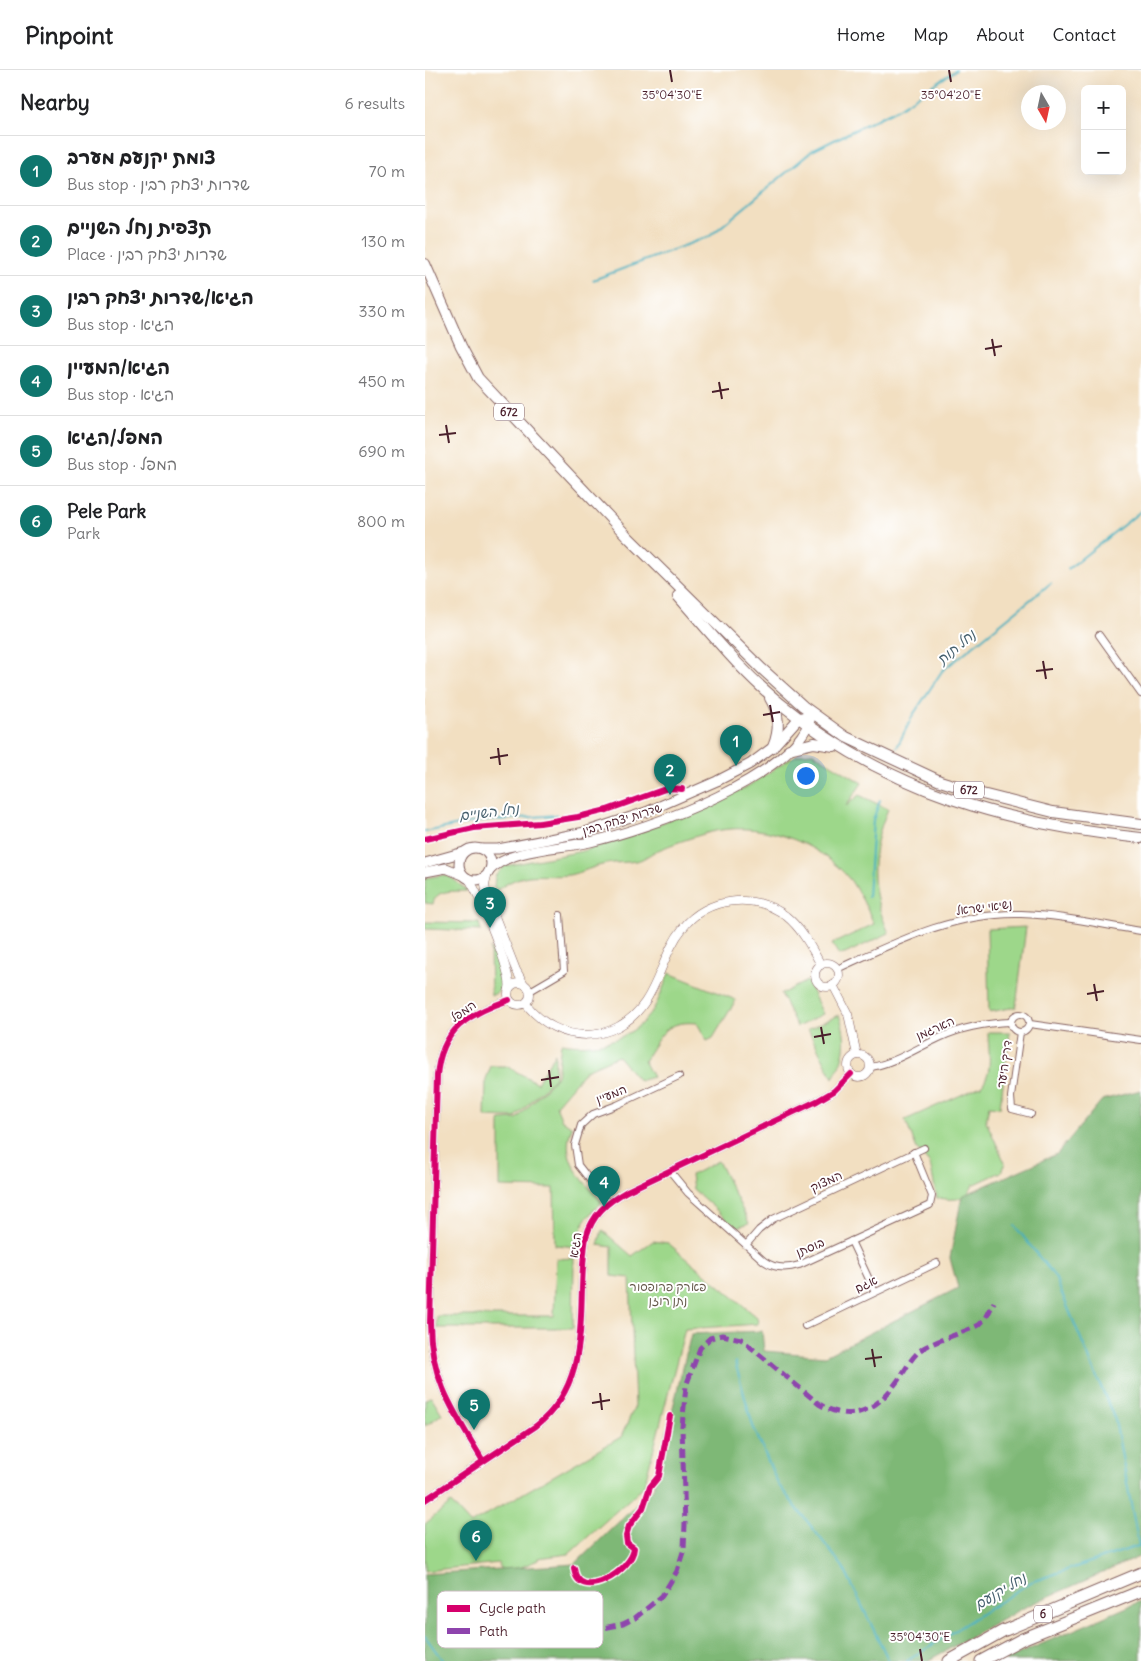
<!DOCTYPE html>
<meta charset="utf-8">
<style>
body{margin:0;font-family:Delius,"Playpen Sans Hebrew",sans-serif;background:#f6f6f6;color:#202124}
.controls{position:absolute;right:15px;top:15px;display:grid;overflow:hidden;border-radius:8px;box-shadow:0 5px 20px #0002}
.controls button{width:45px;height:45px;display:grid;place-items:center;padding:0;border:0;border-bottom:1px solid #e0e0e0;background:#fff;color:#202124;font:25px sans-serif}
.compass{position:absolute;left:596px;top:15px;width:45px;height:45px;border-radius:50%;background:#fff;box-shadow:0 5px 20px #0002;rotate:171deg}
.you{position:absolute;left:380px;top:705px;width:18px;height:18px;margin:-12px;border:4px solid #fff;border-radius:50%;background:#1a73e8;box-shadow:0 0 0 8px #1a73e833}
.badge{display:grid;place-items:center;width:32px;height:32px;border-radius:50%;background:#0f766e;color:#fff;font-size:16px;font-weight:700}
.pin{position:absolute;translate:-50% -41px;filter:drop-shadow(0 1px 2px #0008)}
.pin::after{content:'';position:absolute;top:26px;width:18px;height:15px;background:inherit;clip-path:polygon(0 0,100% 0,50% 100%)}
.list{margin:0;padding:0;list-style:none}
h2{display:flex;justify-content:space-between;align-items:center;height:65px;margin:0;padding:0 20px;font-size:21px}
h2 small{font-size:16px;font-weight:400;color:#757577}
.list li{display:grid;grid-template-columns:32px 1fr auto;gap:15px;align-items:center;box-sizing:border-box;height:70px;padding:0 20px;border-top:1px solid #e0e0e0}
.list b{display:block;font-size:19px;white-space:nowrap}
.list p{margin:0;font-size:16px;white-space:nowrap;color:#757577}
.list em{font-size:16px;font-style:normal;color:#757577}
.map{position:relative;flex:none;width:716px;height:1591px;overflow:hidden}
header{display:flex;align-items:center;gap:30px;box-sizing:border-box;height:70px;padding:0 25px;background:#fff;border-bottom:1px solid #e0e0e0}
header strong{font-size:24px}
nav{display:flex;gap:28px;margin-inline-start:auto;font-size:18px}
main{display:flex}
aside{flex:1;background:#fff}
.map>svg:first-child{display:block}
</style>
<header>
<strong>Pinpoint</strong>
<nav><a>Home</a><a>Map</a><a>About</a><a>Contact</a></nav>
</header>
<main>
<aside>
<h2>Nearby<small>6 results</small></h2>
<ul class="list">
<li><span class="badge">1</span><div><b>צומת יקנעם מערב</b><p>Bus stop · שדרות יצחק רבין</p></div><em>70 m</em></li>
<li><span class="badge">2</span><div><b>תצפית נחל השניים</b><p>Place · שדרות יצחק רבין</p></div><em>130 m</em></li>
<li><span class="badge">3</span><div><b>הגיא/שדרות יצחק רבין</b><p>Bus stop · הגיא</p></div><em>330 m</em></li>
<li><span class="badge">4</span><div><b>הגיא/המעיין</b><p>Bus stop · הגיא</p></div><em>450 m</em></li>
<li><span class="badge">5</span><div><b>המפל/הגיא</b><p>Bus stop · המפל</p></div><em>690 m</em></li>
<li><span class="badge">6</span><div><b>Pele Park</b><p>Park</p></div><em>800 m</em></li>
</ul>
</aside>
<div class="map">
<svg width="716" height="1591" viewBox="0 0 716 1591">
<rect width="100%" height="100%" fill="#fff"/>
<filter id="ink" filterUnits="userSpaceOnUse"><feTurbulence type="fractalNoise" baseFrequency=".02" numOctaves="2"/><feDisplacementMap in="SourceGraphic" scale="10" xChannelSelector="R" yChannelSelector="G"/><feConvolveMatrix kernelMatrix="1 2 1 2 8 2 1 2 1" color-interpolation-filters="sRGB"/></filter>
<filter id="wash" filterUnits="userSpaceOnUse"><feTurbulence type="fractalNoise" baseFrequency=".0096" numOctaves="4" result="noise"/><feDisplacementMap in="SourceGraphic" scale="20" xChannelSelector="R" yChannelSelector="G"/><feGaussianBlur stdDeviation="1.12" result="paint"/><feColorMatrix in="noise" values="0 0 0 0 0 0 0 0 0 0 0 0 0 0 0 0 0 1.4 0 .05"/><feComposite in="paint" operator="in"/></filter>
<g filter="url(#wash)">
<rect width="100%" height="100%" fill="#f2dfc1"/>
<g fill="#9dd78a" stroke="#747b5a">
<path d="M388 683 437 713 421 736 434 725 463 739C444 783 444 820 464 863L420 884 414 885 407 874 449 854C443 840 435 824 426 811 394 770 331 749 282 763 265 768 247 774 231 781 225 784 218 790 211 791 201 793 191 792 181 794 168 796 157 803 144 805 112 808 102 799 72 820L69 817 70 806 80 796 158 781 200 768 320 718 366 688 376 684Z"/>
<path d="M18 805 27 808 42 821C29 822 11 818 8 834L0 833V808Z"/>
<path d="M0 852 54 853 56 861 0 859Z"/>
<path d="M601 857 591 937 564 942 562 859Z"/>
<path d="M65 878C76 896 91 914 66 926Z"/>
<path d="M244 903 311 930 288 968 282 971 272 953C239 950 236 966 219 991L228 1007 214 1011 193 986 161 1000 131 1035 136 1049 147 1057C134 1089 157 1109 177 1132L159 1151 153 1177 130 1175 129 1118 75 1117V1050L92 1049 132 1006 136 973C167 978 204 972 224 945 234 933 238 917 244 903Z"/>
<path d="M382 911 398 944 372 957 356 924Z"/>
<path d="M414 945C423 968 421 987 408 1008L383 959Z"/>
<path d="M563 962H585L575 1037 564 1036 561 1051 580 1093 576 1102 548 1115C540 1132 529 1130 512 1128L505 1094 492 1079 480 1050 556 1016C569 1001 563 981 563 962Z"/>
<path d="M130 983V1007L90 1048 60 1047 61 1009 66 996H81L112 1013Z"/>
<path d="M293 1091 324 1153 313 1157 308 1155 268 1119 266 1105Z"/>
<path d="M177 1160 207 1186 228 1171 243 1173 332 1247 333 1254 260 1259 219 1416 144 1484 113 1488V1490L78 1505 73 1493 0 1501V1454L26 1433 45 1454 196 1367 210 1336 205 1208 187 1206V1177L173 1175Z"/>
<path d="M149 1188 148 1258H12V1246H129L131 1189Z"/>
<path d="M6 1326 17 1344 0 1356V1330Z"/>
</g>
<g fill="#7eb876" stroke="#646c50">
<path d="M716 1020V1486L602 1536 502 1591H0V1504L150 1494 228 1419 266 1264 337 1261 339 1281 400 1286 533 1218 525 1188 537 1126 632 1084 677 1030Z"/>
<path d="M716 1531V1591H580L591 1585Z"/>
</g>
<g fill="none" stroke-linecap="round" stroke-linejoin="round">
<g stroke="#42afbf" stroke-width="2">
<path d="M168 210 285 166 387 81 474 38 531 0"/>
<path d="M643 499 716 441"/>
<path d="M472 677 488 645 517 601 626 513"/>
<path d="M0 762 49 752 132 745"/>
<path d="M443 827 448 750 455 730"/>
<path d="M590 1156 630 1207 690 1350 714 1476"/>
<path d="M310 1292 328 1356 353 1414 418 1497 464 1591"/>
<path d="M0 1566 18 1591"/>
<path d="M482 1591 606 1512 716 1475"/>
</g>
</g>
</g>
<g filter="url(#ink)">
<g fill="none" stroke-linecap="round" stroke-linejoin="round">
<g stroke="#856260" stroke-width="8">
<g id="minor">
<path d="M674 565 716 624"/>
<path d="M412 899C471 872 530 842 596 844 636 845 677 855 716 861"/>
<path d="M105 921 139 901 135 845"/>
<circle cx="595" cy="953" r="9"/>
<path d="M605 954 716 970"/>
<path d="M595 962 586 1027 587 1039 606 1044"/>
<path d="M446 997C470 993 492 978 514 968 537 957 560 953 586 952"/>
<path d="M245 1101 263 1123 339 1191C350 1199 361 1199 374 1195L505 1135 507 1126 489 1082"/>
<path d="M183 1133 153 1095 150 1075 156 1055 168 1044 192 1035 254 1006"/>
<path d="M426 1171 450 1222"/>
<path d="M321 1175 334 1160 348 1149 499 1078"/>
<path d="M380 1256 512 1193"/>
</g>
</g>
<g stroke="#856260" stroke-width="9">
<g id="tertiary">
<path d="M63 803 60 815 62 826 91 900 99 914"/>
<path d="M43 808C53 821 88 905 84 919"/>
<circle cx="402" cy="905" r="12"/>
<circle cx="94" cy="924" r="11"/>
<path d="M408 915 423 944 432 985"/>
<path d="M101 934C133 975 190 976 220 932 236 908 240 880 258 858 282 827 330 822 361 846 377 859 386 877 396 895"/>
<circle cx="434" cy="996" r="11"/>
<path d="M58 1391C30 1344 5 1309 5 1253L12 1006C16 959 43 944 84 930"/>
<path d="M0 1430 111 1356C171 1309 150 1233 161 1167 168 1144 181 1133 202 1121L392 1031 409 1021 426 1004"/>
</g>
</g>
<g stroke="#856260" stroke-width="11">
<g id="secondary">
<circle cx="50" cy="794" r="16"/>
<path d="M56 779H73L160 762 221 742 292 711 325 694 348 677 374 648 380 646"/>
<path d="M0 793 39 782"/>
<path d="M64 801C85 778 135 779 165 772 222 759 374 707 387 643"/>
<path d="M0 802 21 798 38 805"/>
</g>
</g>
<g stroke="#856260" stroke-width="12">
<g id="primary">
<path d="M0 194 36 276 53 308 202 466 337 599 378 636 421 667 515 711 557 724 628 742 716 754"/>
<path d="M253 526C287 565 320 606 361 638 466 722 585 755 716 768"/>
<path d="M345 628C355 644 355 660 348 677"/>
<path d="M364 679 389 673 409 676"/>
</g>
</g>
<g stroke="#856260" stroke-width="13">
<g id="motorway">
<path d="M524 1591 578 1561 716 1503"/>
<path d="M556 1591 597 1569 716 1521"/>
</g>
</g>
<use href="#minor" stroke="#fff" stroke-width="6"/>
<use href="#tertiary" stroke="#fff" stroke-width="8"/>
<use href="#secondary" stroke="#fff" stroke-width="9"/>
<use href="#primary" stroke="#fff" stroke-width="10"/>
<use href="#motorway" stroke="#fff" stroke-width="11"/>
<path stroke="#8e44ad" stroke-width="5" stroke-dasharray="10 5" stroke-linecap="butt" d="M52 1524 100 1532 151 1555 174 1559 198 1554 210 1548 237 1526 252 1501 259 1479 260 1454 257 1357 261 1316 275 1278 285 1268 297 1265 316 1269 394 1334C430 1356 455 1337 476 1306 482 1297 488 1285 497 1279 514 1269 536 1264 554 1255L561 1248 569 1232"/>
<g stroke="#fff" stroke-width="9">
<g id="cycleway">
<path d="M0 769 49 758 115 753 153 747 182 740 243 718 257 719"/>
<path d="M58 1391C30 1344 5 1309 5 1253L12 1006C16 959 43 944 84 930"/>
<path d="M0 1430 111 1356C171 1309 150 1233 161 1167 168 1144 181 1133 202 1121L392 1031 409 1021 426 1004"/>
<path d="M149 1498C153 1535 208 1500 209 1478L202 1473 201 1466 204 1456 218 1438 225 1417 234 1406 245 1346"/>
</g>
</g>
<use href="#cycleway" stroke="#d6006c" stroke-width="6"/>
</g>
</g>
<path fill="none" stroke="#4a1f2b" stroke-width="2" d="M245 0 247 12M524 0 526 12M567 269 570 286M560 279 577 276M294 312 297 329M287 322 304 319M21 355 24 373M14 365 31 363M618 591 621 609M611 601 628 599M345 635 348 652M338 645 355 642M73 678 75 695M65 688 83 685M669 914 672 931M662 924 679 921M396 957 399 974M389 967 406 964M124 1000 126 1017M116 1010 134 1007M447 1279 450 1297M440 1289 457 1287M175 1323 177 1340M167 1333 185 1330M495 1579 497 1591"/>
<g text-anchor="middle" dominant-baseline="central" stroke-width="4" stroke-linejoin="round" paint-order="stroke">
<g fill="#fff" stroke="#80626b" stroke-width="1">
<rect x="69" y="333.5" width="30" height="17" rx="4"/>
<rect x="529" y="711.5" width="30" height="17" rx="4"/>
<rect x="609" y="1535.5" width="18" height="17" rx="4"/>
</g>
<g font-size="11" font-weight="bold" fill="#4a1f2b">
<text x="84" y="342">672</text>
<text x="544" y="720">672</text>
<text x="618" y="1544">6</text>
</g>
<g font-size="12" fill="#4a1f2b" stroke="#fff">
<text transform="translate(197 749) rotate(-17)">שדרות יצחק רבין</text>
<text transform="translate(559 837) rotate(-7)">נשיאי ישראל</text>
<text transform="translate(38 941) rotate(-34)">המפל</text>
<text transform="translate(510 958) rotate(-24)">הארגמן</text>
<text transform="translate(579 994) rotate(-82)">דרך היער</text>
<text transform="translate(186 1024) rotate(-21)">המעיין</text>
<text transform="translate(401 1111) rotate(-25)">המצוק</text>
<text transform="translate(150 1175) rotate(-81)">הגיא</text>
<text transform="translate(385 1177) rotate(-23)">בוסתן</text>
<text transform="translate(441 1214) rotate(-26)">אגם</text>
</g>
<g font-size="12" fill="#635648" stroke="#fff">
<text x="243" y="1216">פארק פרופסור<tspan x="243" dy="14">נתן רוזן</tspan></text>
</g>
<g font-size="14" font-style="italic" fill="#46606e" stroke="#fff">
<text transform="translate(531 577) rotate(-40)">נחל תות</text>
<text transform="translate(64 742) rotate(-7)">נחל השניים</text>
<text transform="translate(575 1521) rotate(-31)">נחל יקנעם</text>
</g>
</g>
<rect x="12" y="1521" width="166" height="57" rx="8" fill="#fff" stroke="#c9bcbf" stroke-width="1"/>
<rect x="22" y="1535" width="23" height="7" fill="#d6006c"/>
<rect x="22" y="1558" width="23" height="6" fill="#8e44ad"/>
<g font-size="14" fill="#4a1f2b">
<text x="54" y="1543">Cycle path</text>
<text x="54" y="1566">Path</text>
</g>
<g font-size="12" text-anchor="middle" fill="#4a1f2b" stroke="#fff" stroke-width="4" stroke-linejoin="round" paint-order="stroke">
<text x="247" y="29">35°04'30"E</text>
<text x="526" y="29">35°04'20"E</text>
<text x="495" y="1571">35°04'30"E</text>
</g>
</svg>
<div class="controls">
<button>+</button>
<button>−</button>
</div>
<svg class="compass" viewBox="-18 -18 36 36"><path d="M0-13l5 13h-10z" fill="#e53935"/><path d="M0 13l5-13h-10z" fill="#757577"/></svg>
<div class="you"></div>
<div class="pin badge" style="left:311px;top:696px">1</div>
<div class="pin badge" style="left:245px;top:725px">2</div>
<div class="pin badge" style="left:65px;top:858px">3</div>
<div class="pin badge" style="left:179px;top:1137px">4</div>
<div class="pin badge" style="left:49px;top:1360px">5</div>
<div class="pin badge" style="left:51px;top:1491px">6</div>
</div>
</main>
